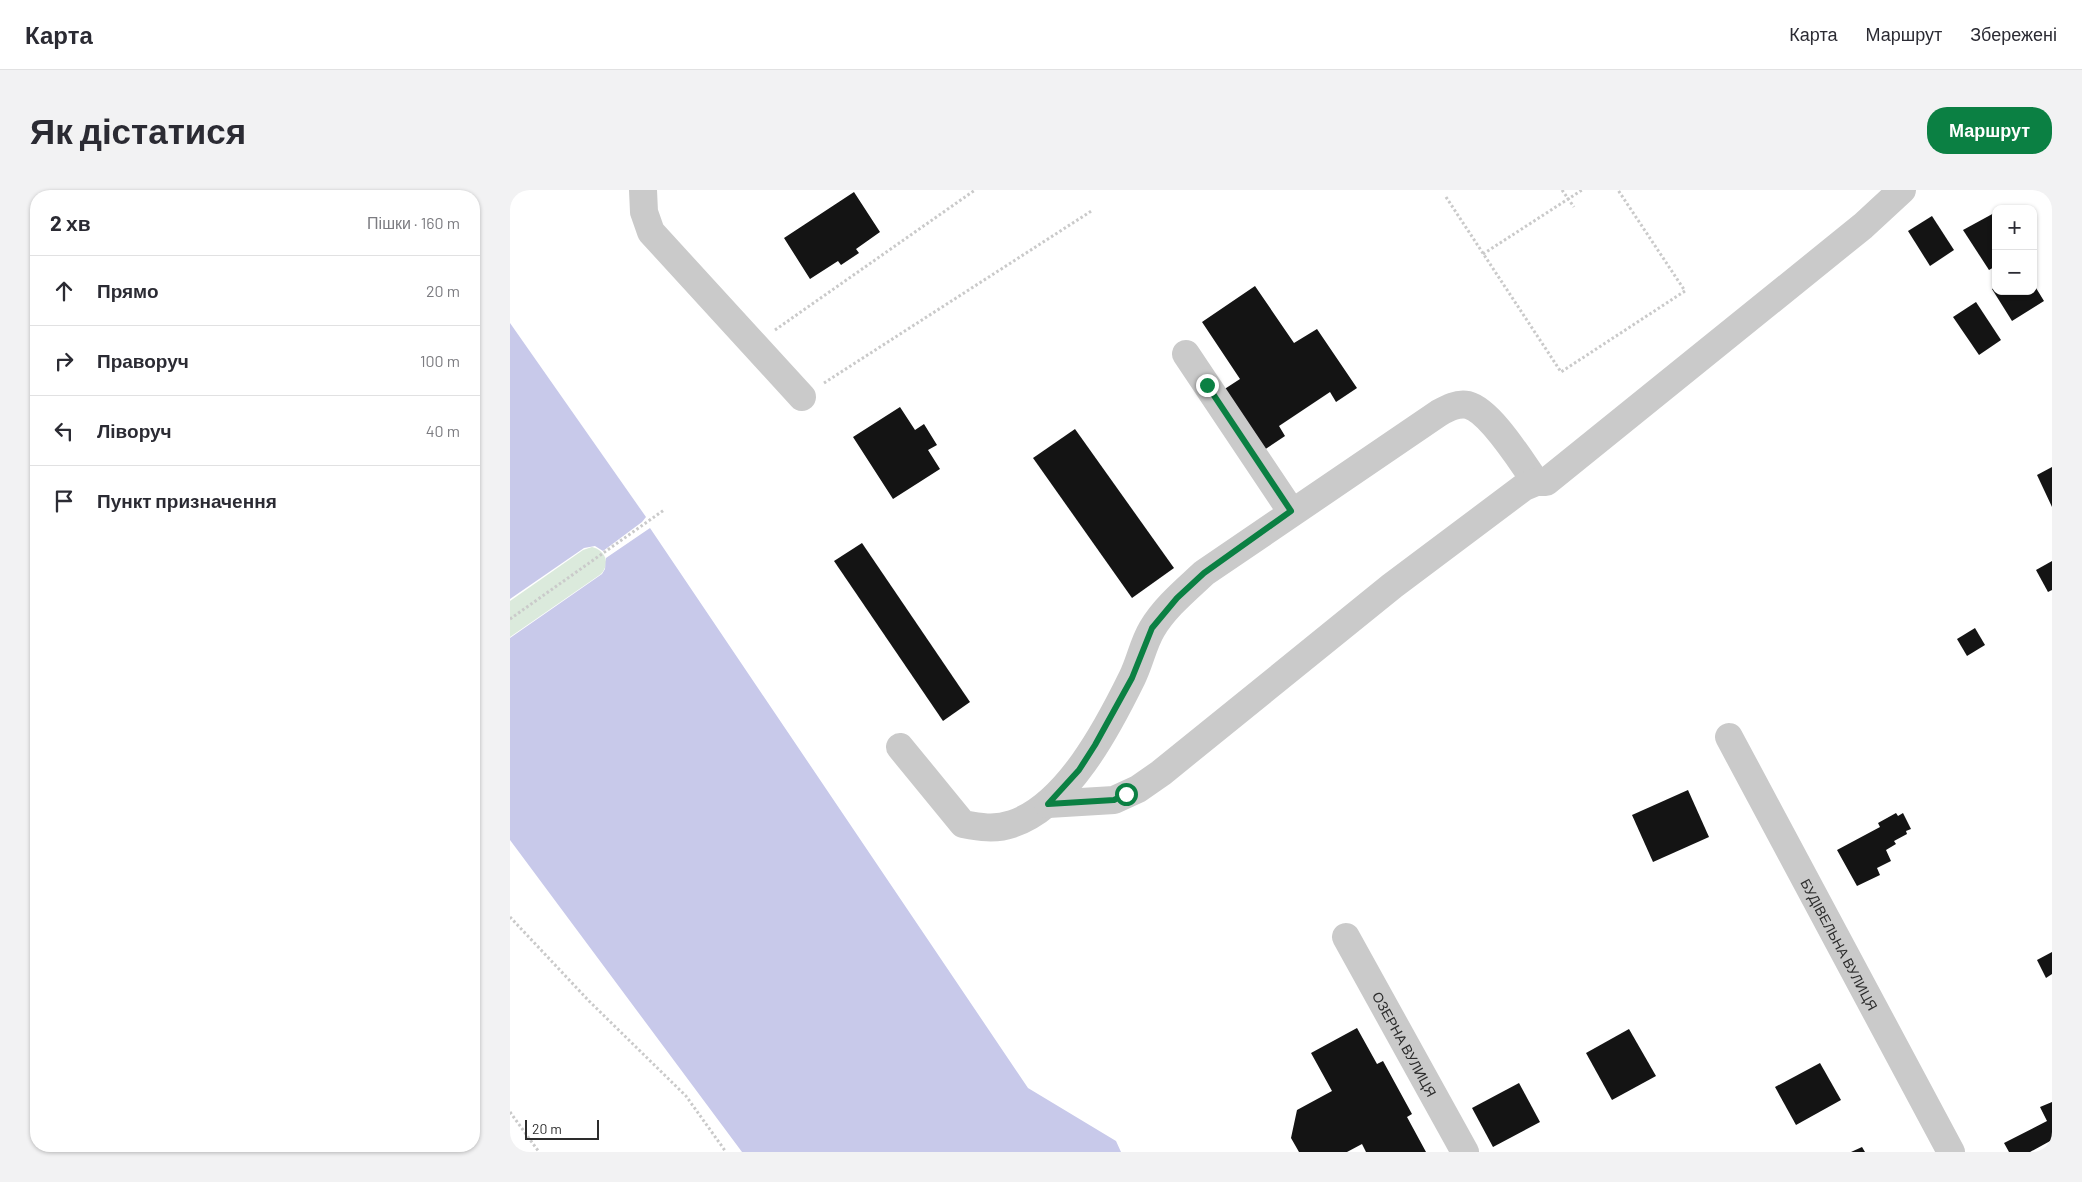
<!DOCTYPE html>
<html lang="uk">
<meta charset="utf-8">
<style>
body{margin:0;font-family:Barlow,sans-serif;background:#f2f2f3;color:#2b2b33}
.controls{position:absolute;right:15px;top:15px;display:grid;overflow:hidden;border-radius:10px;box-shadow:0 1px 4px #0004}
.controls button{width:45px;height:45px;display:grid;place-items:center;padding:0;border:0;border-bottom:1px solid #e1e1e2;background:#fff;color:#2b2b33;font:25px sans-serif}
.scale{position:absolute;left:15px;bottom:12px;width:74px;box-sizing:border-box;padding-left:5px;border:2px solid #2d2d2d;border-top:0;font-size:14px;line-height:18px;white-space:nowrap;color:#2d2d2d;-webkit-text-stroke:4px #fff;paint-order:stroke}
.stop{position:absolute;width:15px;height:15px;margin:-11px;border:4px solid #0b8043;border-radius:50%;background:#fff}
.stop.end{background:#0b8043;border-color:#fff;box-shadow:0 1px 5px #0008}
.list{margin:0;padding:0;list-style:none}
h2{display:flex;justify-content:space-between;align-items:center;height:65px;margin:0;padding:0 20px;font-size:21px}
h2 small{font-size:16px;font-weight:400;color:#7c7c81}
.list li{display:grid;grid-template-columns:32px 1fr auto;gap:15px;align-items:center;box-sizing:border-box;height:70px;padding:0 20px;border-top:1px solid #e1e1e2}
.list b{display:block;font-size:19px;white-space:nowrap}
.list em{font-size:16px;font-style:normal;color:#7c7c81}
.icon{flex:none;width:28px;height:28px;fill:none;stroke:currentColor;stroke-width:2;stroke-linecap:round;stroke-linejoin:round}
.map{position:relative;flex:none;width:1542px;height:962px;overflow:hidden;border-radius:20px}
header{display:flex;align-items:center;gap:30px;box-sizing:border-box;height:70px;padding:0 25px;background:#fff;border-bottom:1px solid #e1e1e2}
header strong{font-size:24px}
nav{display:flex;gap:28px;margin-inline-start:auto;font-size:18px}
.intro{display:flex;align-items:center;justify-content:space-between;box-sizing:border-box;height:120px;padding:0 30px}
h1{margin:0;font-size:35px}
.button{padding:12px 22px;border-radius:20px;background:#0b8043;color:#fff;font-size:18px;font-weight:700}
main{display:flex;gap:30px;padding:0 30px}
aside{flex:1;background:#fff;border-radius:20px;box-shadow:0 1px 4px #0004}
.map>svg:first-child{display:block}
</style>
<header>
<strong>Карта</strong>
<nav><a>Карта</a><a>Маршрут</a><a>Збережені</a></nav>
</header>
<div class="intro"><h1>Як дістатися</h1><a class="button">Маршрут</a></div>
<main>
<aside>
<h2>2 хв<small>Пішки · 160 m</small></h2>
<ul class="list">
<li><svg class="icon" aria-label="ahead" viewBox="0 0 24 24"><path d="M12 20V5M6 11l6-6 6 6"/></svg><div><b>Прямо</b></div><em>20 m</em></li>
<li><svg class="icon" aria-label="right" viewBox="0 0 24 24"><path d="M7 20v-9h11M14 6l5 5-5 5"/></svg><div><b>Праворуч</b></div><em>100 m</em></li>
<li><svg class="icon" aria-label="left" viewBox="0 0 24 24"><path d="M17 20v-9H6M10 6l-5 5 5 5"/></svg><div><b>Ліворуч</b></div><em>40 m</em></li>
<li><svg class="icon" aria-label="arrive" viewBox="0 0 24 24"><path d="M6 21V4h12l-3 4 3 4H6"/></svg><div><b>Пункт призначення</b></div></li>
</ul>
</aside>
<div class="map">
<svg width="1542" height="962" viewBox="0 0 1542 962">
<rect width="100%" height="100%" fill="#fff"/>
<path fill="#dbeadc" d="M82 357C95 360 101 373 91 384L0 447V411L73 360Z"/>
<g fill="#c8c9ea">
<path d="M0 133 136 327 132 332 93 361 85 356 74 358 0 409Z"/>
<path d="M140 338 518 898 606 951 611 962H232L0 650V448L92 384 95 379 96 368Z"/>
</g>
<g fill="#141414">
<path d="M344 2 370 42 346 59 349 63 331 75 328 71 300 89 274 48Z"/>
<path d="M1486 22V76L1479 80 1453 40Z"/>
<path d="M1422 26 1444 60 1420 76 1398 41Z"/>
<path d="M1523 93 1534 111 1502 131 1482 99 1486 97V101H1523Z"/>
<path d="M745 96 784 153 807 139 847 198 826 212 820 202 769 236 775 246 751 262 710 202 730 189 692 132Z"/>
<path d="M1466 112 1491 150 1469 165 1443 127Z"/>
<path d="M390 217 405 240 414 234 427 255 418 260 430 279 383 309 343 247Z"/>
<path d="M565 239 664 378 622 408 523 268Z"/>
<path d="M1542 277V317L1527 285Z"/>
<path d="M352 353 460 512 433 531 324 371Z"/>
<path d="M1542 371V400L1538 402 1526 380Z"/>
<path d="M1465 438 1475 455 1457 466 1447 449Z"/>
<path d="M1178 600 1199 647 1143 672 1122 625Z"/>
<path d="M1386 623 1388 626 1393 623 1401 639 1396 641 1397 644 1384 651 1386 654 1376 660 1381 671 1367 678 1370 685 1347 696 1327 660 1370 637 1368 633Z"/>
<path d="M1542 762V784L1536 788 1527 770Z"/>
<path d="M847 838 867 874 873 871 902 924 897 927 916 962H856L852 954 837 962H789L781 948 787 920 822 901 801 863Z"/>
<path d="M1119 839 1146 886 1102 910 1076 863Z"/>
<path d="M1310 873 1331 910 1286 935 1265 897Z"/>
<path d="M1009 893 1030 932 983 957 962 918Z"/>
<path d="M1542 912V950L1520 962H1499L1494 953 1537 931 1530 917Z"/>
<path d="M1352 957 1355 962H1341Z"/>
</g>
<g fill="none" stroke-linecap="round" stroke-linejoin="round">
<g stroke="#cacaca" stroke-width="3" stroke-dasharray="2.5 2.5" stroke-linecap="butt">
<path d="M1052 0 1064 17"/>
<path d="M936 7 1051 182 1175 101 1108 0"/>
<path d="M973 64 1072 0"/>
<path d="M265 140 465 0"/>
<path d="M314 193 583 20"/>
<path d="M0 429 154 320"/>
<path d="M0 727 79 811 176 906 216 962"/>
<path d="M0 922 29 962"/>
</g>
<g stroke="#cacaca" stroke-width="28">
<path d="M133 0 134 22 141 42 292 207"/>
<path d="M676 164 781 321"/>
<path id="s1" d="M1219 547 1441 962"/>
<path d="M390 557 453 634C469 637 485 640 502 634 557 616 598 537 622 488 630 472 633 454 642 439 655 417 676 400 694 383L929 223C938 218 947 213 958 215 981 221 1012 273 1026 292"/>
<path d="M538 614 604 610 628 599 651 583 882 396 1014 297 1026 292H1036L1353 36 1392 0"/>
<path id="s2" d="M836 747 955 962"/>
</g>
</g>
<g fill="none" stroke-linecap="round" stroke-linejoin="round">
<path stroke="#0b8043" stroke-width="6" d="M616 604 604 610 538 614 569 580 585 555 622 488 642 438 667 408 694 383 781 321 697 195"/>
</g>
<g text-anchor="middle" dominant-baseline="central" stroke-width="5" stroke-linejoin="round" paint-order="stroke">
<g font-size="14" fill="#2d2d2d" stroke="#fff">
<text stroke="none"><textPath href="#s1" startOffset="235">БУДІВЕЛЬНА ВУЛИЦЯ</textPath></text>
<text stroke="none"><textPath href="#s2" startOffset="122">ОЗЕРНА ВУЛИЦЯ</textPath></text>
</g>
</g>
</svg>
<div class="controls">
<button>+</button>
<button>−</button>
</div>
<div class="scale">20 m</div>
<div class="stop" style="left:616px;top:604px"></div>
<div class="stop end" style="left:697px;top:195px"></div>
</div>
</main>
